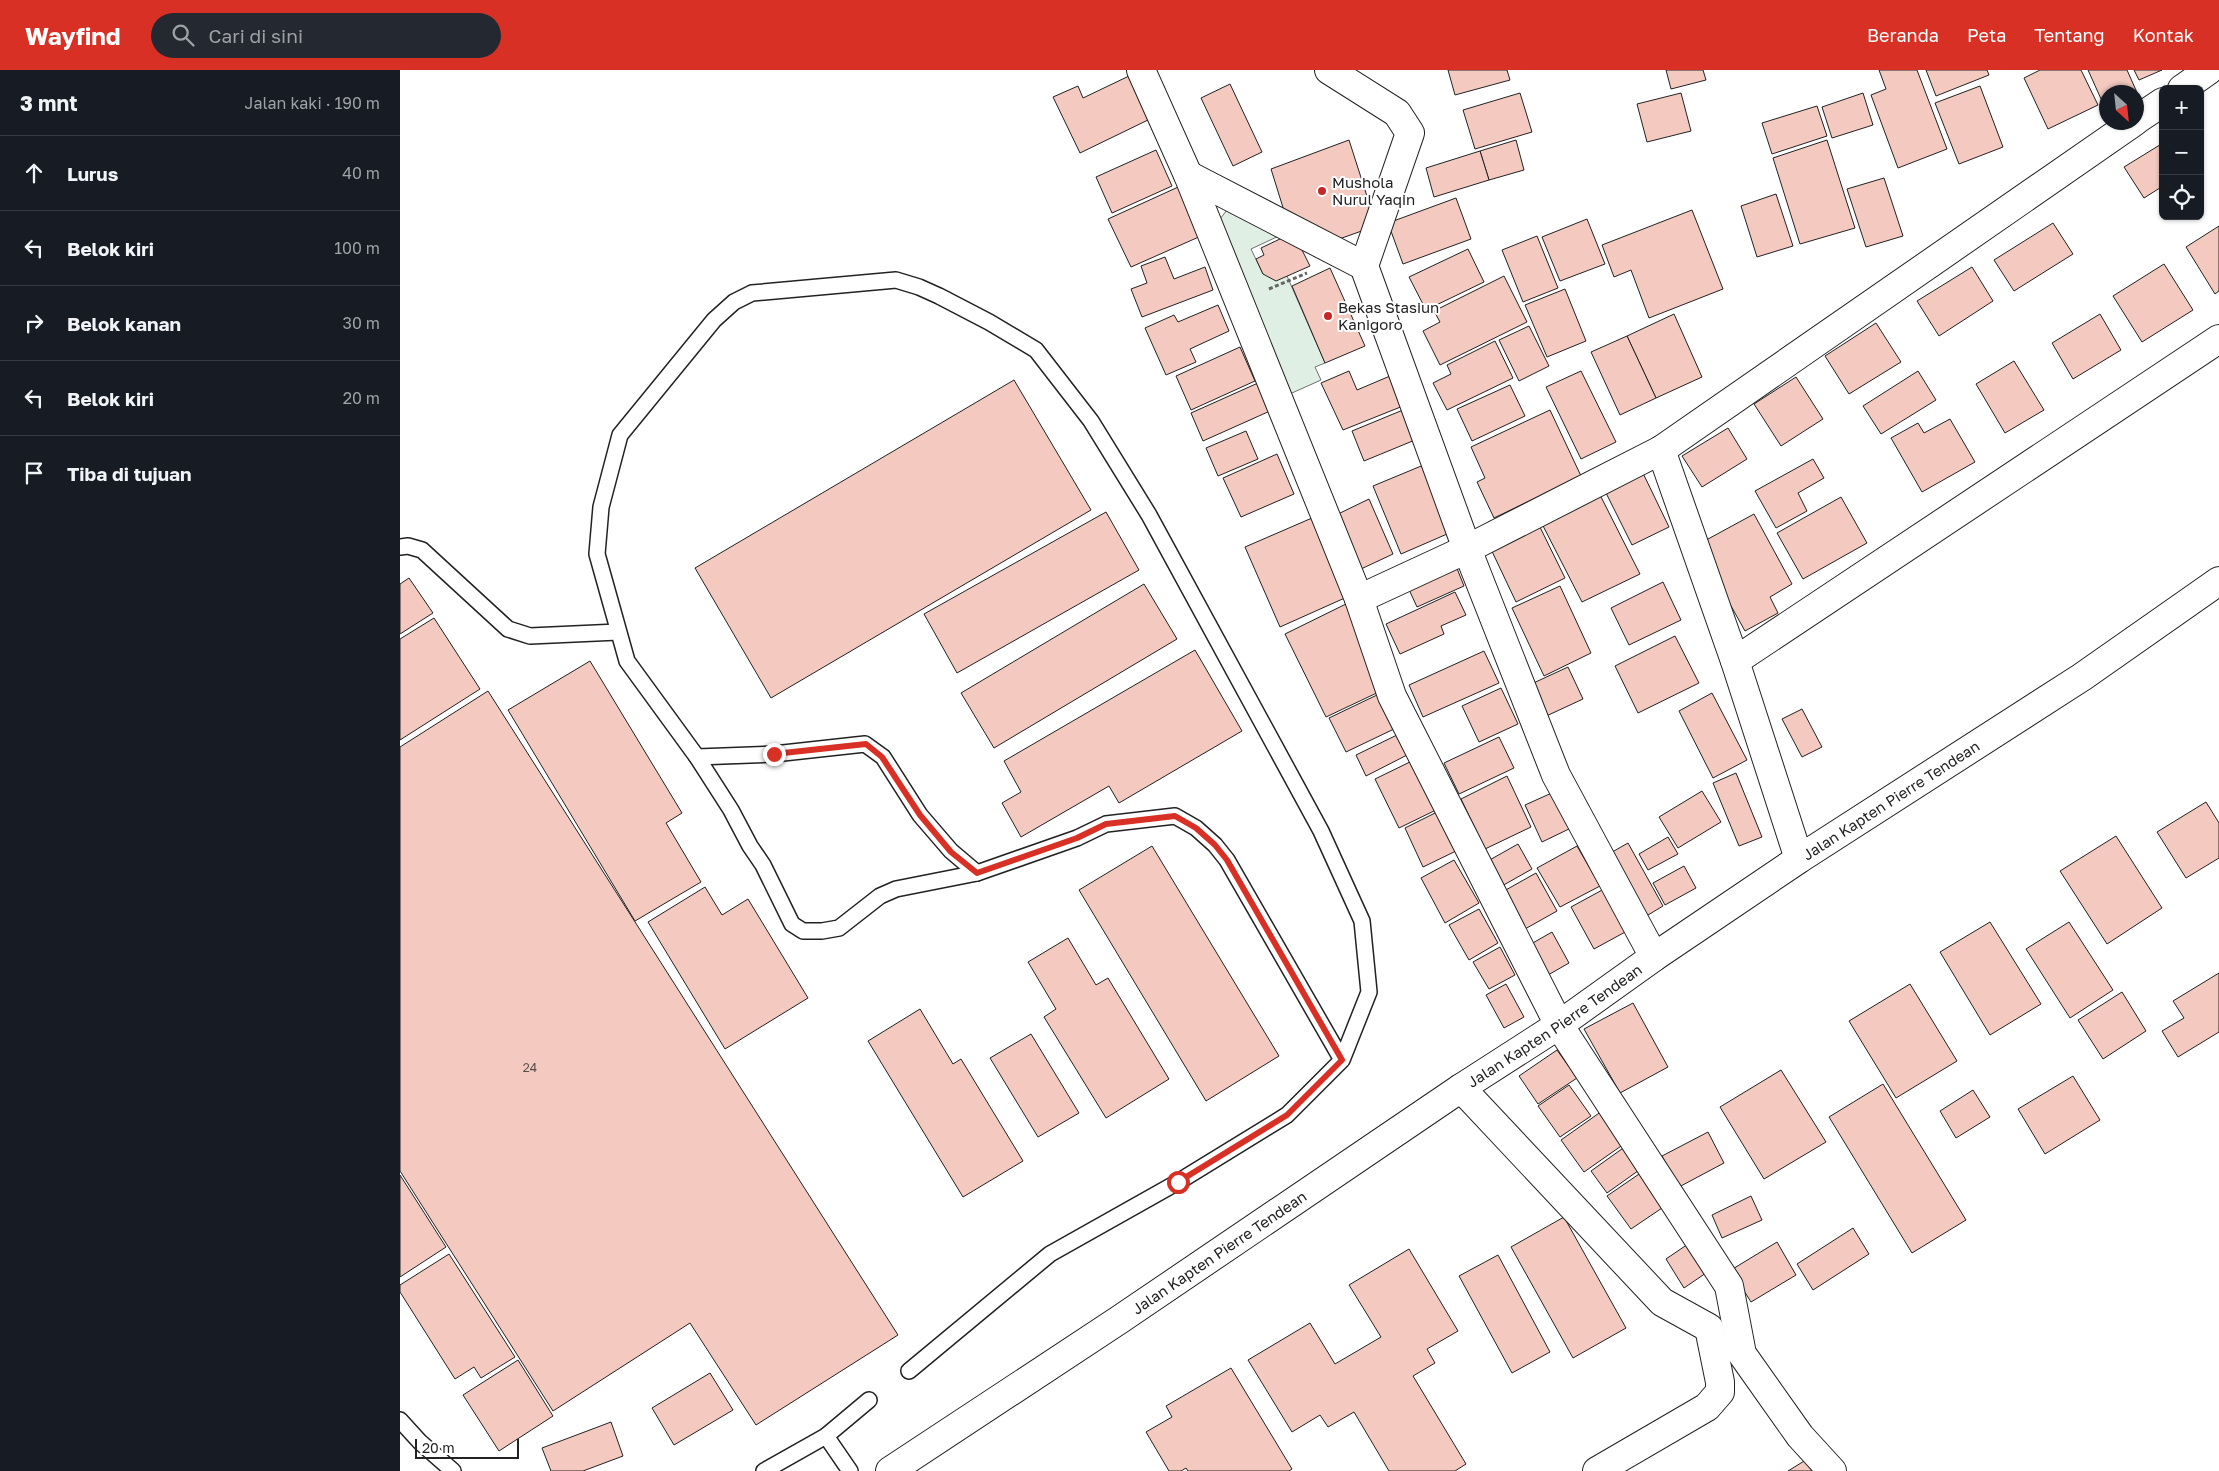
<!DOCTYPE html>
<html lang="id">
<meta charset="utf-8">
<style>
body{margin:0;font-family:"Golos Text",sans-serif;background:#242831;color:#f1f3f6}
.controls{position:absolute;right:15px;top:15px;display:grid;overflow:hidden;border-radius:8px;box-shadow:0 1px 4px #0004}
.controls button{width:45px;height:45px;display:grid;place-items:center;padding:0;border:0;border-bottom:1px solid #363941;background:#171b24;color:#f1f3f6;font:25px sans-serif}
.compass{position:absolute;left:1699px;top:15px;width:45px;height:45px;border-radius:50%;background:#171b24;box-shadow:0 1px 4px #0004;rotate:153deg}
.scale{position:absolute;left:15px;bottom:12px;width:104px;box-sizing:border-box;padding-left:5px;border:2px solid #222;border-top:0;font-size:14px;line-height:18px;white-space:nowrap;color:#222;-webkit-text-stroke:4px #fff;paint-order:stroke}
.stop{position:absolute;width:15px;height:15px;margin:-11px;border:4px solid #d93025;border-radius:50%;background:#fff}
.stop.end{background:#d93025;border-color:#fff;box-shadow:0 1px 5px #0008}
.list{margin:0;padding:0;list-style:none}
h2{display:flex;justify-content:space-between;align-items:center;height:65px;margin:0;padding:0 20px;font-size:21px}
h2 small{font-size:16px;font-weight:400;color:#9ea1a6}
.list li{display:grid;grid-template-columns:32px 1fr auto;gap:15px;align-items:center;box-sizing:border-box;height:75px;padding:0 20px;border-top:1px solid #363941}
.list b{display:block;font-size:19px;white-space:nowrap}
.list em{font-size:16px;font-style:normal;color:#9ea1a6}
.icon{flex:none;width:28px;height:28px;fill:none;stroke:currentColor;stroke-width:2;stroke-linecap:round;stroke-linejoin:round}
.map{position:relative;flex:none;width:1819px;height:1401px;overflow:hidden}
header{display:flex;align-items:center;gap:30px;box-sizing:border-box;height:70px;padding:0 25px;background:#d93025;color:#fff}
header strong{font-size:24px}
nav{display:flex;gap:28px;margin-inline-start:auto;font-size:18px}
.search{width:350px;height:45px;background:#242831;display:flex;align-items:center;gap:12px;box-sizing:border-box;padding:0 18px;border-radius:28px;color:#9ea1a6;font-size:19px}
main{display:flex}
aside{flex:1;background:#171b24}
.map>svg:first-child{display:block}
</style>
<header>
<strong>Wayfind</strong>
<div class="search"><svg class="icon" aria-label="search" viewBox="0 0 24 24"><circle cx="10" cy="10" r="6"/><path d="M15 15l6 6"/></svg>Cari di sini</div>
<nav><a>Beranda</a><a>Peta</a><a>Tentang</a><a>Kontak</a></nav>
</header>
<main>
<aside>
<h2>3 mnt<small>Jalan kaki · 190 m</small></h2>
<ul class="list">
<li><svg class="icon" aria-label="ahead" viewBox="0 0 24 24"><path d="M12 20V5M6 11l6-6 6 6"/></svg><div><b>Lurus</b></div><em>40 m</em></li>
<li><svg class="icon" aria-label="left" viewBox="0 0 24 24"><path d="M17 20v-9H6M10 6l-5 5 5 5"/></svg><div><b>Belok kiri</b></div><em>100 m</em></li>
<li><svg class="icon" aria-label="right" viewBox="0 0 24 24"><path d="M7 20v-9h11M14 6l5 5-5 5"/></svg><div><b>Belok kanan</b></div><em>30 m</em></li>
<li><svg class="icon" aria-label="left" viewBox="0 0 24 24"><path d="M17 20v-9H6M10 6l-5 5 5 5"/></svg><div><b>Belok kiri</b></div><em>20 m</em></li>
<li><svg class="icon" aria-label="arrive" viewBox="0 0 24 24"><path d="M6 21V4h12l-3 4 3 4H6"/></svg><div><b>Tiba di tujuan</b></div></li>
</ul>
</aside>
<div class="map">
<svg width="1819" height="1401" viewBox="0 0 1819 1401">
<rect width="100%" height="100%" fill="#fff"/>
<path fill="#e0efe3" stroke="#6f6f6f" d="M827 140 883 164 851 179 863 204 887 206 925 293 915 297 921 310 883 327 820 149Z"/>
<g fill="#f3c9c0" stroke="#222">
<path d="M1048 0H1107L1110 10 1055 25Z"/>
<path d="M1266 0H1303L1306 10 1271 19Z"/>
<path d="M1479 0H1517L1547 79 1498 98 1471 25 1486 19Z"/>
<path d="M1526 0H1587L1589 5 1536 26Z"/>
<path d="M1640 0H1681L1698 35 1648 59 1624 8Z"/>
<path d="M1688 0H1727L1739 27 1736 28V22H1706V40Z"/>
<path d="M1734 0H1762L1739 10Z"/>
<path d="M729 6 750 49 680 83 653 27 678 16 683 28Z"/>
<path d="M830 14 862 82 833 96 801 28Z"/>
<path d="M1580 16 1603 77 1559 94 1535 33Z"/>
<path d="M1120 23 1132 62 1075 79 1063 40Z"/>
<path d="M1281 23 1291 61 1247 72 1237 34Z"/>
<path d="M1463 23 1473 55 1432 68 1422 37Z"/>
<path d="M1417 36 1427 66 1372 84 1362 53Z"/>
<path d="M949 70 973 145 970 158 928 173 885 144 871 99Z"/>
<path d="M1116 70 1124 100 1089 110 1080 81Z"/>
<path d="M1427 70 1455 158 1400 174 1373 88Z"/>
<path d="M1763 73V116L1744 128 1724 97Z"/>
<path d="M756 80 772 116 712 143 696 107Z"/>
<path d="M1080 81 1089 110 1034 127 1026 98Z"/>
<path d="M1484 108 1503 166 1466 177 1447 119Z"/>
<path d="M787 113 801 166 731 197 708 149Z"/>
<path d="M1376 124 1393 176 1357 187 1341 136Z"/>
<path d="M1056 128 1071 169 1003 194 988 153Z"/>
<path d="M1292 140 1323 219 1249 248 1231 200 1214 207 1202 175Z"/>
<path d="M1187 149 1205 194 1160 211 1142 167Z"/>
<path d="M1653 153 1673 184 1614 221 1594 190Z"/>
<path d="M1819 156V221L1815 224 1786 177Z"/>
<path d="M1137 166 1158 218 1123 232 1102 180Z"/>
<path d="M882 168 901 178 910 196 876 211 863 204 856 189 864 185 861 178Z"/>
<path d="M1068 179 1084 212 1026 240 1009 207Z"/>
<path d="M765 187 774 209 805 197 813 220 742 247 731 219 747 213 741 196Z"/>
<path d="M1764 194 1793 240 1742 272 1713 226Z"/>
<path d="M1572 197 1593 231 1539 266 1517 231Z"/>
<path d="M930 198 965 276 925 293 892 216Z"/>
<path d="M1104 206 1127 252 1040 295 1023 261 1040 252 1034 241Z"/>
<path d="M1165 219 1186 271 1147 287 1125 235Z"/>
<path d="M818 235 829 261 790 279 796 292 766 305 745 258 774 245 778 252Z"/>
<path d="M1274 244 1302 307 1256 328 1227 266Z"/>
<path d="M1700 244 1721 280 1673 309 1652 273Z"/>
<path d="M1476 253 1501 292 1449 324 1425 286Z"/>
<path d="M1129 256 1149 296 1119 311 1099 270Z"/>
<path d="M1227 266 1256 328 1220 345 1191 282Z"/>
<path d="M1095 271 1113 308 1047 340 1033 313 1051 304 1047 295Z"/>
<path d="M840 277 855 311 791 340 776 306Z"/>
<path d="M1614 291 1644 340 1605 363 1576 314Z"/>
<path d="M949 301 957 320 990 306 1003 336 943 360 921 313Z"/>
<path d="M1181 301 1216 372 1181 389 1146 317Z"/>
<path d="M1518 301 1536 330 1481 364 1463 336Z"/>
<path d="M1396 307 1423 349 1381 376 1354 334Z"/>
<path d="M614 310 691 440 371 628 295 498Z"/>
<path d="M858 313 870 341 803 371 791 343Z"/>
<path d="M1110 315 1125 346 1072 371 1057 339Z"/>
<path d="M1003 340 1015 370 964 391 952 361Z"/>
<path d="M1150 340 1181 406 1094 448 1077 412 1085 408 1071 377Z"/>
<path d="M1550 349 1575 392 1522 422 1491 368 1518 353 1524 363Z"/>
<path d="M1328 358 1347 389 1302 417 1282 386Z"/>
<path d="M846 361 858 389 818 406 806 378Z"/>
<path d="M877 384 894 424 841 447 823 408Z"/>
<path d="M1413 389 1424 408 1398 423 1407 441 1376 458 1355 421Z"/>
<path d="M1026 394 1054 461 1001 484 973 416Z"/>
<path d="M1241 399 1269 457 1232 475 1203 417Z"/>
<path d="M1197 419 1240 504 1182 532 1139 448Z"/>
<path d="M1441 427 1467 473 1403 509 1377 463Z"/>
<path d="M969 429 993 484 961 499 936 445Z"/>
<path d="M706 442 739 500 557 603 524 544Z"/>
<path d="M1354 444 1392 514 1370 527 1378 543 1345 561 1297 475Z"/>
<path d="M912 448 947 527 880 557 845 477Z"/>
<path d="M1137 451 1165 508 1116 532 1089 475Z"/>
<path d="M1054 491 1064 516 1017 537 1006 513Z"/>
<path d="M9 508 33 543 0 564V514Z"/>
<path d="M1263 512 1281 550 1229 575 1211 538Z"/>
<path d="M744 514 777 569 594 678 561 623Z"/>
<path d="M1160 516 1191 583 1144 606 1112 538Z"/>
<path d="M1055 522 1066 545 1041 556 1044 564 1000 584 986 554Z"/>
<path d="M950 532 983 620 926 647 885 564Z"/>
<path d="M34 548 80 619 0 670V569Z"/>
<path d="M1275 566 1299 613 1238 643 1215 596Z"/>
<path d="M795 580 842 661 719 733 709 716 621 767 602 733 621 722 604 691Z"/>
<path d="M1084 581 1099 613 1023 647 1009 615Z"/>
<path d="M190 591 282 743 266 753 301 812 235 851 108 640Z"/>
<path d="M1168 597 1183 629 1142 648 1127 616Z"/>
<path d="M1101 618 1118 654 1079 672 1062 636Z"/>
<path d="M88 621 498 1265 356 1355 290 1253 153 1341 0 1101V677Z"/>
<path d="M1312 623 1347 690 1313 708 1279 641Z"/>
<path d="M977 625 994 659 946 682 929 648Z"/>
<path d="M1402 639 1422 677 1402 687 1382 649Z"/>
<path d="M999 664 1009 684 966 706 956 685Z"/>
<path d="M1099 667 1114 698 1059 724 1044 693Z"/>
<path d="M1014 690 1038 739 999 758 975 709Z"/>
<path d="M1336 703 1362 767 1339 776 1313 713Z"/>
<path d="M1107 706 1131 757 1085 779 1061 729Z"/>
<path d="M1302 721 1321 752 1278 778 1259 747Z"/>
<path d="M1154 722 1171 758 1142 772 1125 735Z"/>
<path d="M1806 732 1819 753V788L1786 808 1757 762Z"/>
<path d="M1037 742 1056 781 1023 797 1005 758Z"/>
<path d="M1716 766 1762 838 1707 874 1660 801Z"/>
<path d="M1268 767 1278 784 1248 800 1239 784Z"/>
<path d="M1228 773 1263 836 1243 848 1207 785Z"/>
<path d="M1118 774 1132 799 1093 821 1079 796Z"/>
<path d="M752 776 879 986 806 1031 679 820Z"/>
<path d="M1177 776 1200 816 1160 837 1137 798Z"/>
<path d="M1054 790 1079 833 1045 853 1021 808Z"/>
<path d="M1284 796 1296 818 1265 835 1253 813Z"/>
<path d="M1136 803 1157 841 1125 859 1104 821Z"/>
<path d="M305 817 322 845 348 829 408 928 325 979 248 852Z"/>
<path d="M1204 819 1227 861 1194 879 1171 837Z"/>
<path d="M1079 839 1098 873 1069 890 1049 855Z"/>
<path d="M1590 852 1641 934 1590 965 1540 882Z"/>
<path d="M1669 852 1713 920 1670 948 1626 879Z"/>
<path d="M1152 862 1169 893 1148 905 1131 874Z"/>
<path d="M668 868 696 915 708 908 769 1009 706 1048 644 947 656 939 628 892Z"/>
<path d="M1100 877 1115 905 1089 919 1073 892Z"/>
<path d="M1819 903V962L1778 987 1762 961 1784 948 1773 931Z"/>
<path d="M1106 914 1124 947 1104 958 1086 925Z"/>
<path d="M1510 914 1557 991 1496 1028 1449 951Z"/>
<path d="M1722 922 1746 961 1703 989 1678 950Z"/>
<path d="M1233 933 1268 997 1220 1023 1184 959Z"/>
<path d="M520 939 553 994 561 989 623 1091 563 1127 468 971Z"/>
<path d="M631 964 679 1043 638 1067 590 988Z"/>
<path d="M1157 980 1177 1008 1138 1034 1119 1006Z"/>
<path d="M1381 1000 1426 1072 1364 1109 1320 1037Z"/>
<path d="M1673 1006 1700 1050 1645 1084 1618 1039Z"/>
<path d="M1483 1014 1566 1150 1512 1183 1429 1047Z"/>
<path d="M1169 1015 1191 1046 1160 1067 1138 1036Z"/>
<path d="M1573 1020 1590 1047 1556 1068 1540 1041Z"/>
<path d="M1202 1041 1224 1074 1184 1102 1161 1070Z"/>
<path d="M1308 1062 1324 1093 1279 1117 1262 1086Z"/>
<path d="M1226 1076 1242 1098 1207 1123 1191 1101Z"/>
<path d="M1242 1102 1265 1136 1231 1159 1207 1126Z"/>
<path d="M0 1105 46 1177 0 1207Z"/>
<path d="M1351 1126 1362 1150 1322 1168 1312 1145Z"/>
<path d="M1164 1147 1226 1258 1173 1288 1111 1177Z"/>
<path d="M1453 1158 1469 1184 1413 1220 1397 1194Z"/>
<path d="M1377 1172 1396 1205 1351 1232 1331 1200Z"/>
<path d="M1288 1174 1306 1203 1284 1218 1266 1189Z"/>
<path d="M1009 1179 1058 1261 1027 1279 1035 1293 1013 1306 1066 1394 1055 1401H989L954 1342 928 1357 920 1345 892 1362 848 1290 910 1253 935 1294 981 1267 949 1215Z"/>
<path d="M49 1184 115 1287 81 1308 74 1297 55 1309 0 1222V1215Z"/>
<path d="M1098 1185 1150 1282 1112 1303 1059 1206Z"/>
<path d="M118 1290 153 1346 99 1381 63 1325Z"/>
<path d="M831 1298 892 1399 889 1401H788L786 1398 781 1401H769L746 1362 772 1347 766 1336Z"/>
<path d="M310 1303 333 1340 274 1375 252 1338Z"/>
<path d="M211 1352 223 1386 183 1401H151L142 1378Z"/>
<path d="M1409 1388 1416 1401H1388Z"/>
</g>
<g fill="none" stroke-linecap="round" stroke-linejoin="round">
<g stroke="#222" stroke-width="18">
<g id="lane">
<path d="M0 477 8 476 22 480 108 559 130 566 218 562"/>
<path d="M297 687 374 684 465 674 483 687 520 745 551 781 577 803"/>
<path d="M509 1301 650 1184 778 1112 887 1045 942 990 969 922 962 851 921 761 749 445 691 351 636 280 589 252 539 226 519 217 496 210 352 223 334 232 314 250 220 365 201 437 197 484 227 591 297 687 331 740 350 776 363 795 392 854 403 861H422L439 858 480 826 496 819 577 803 677 768 706 754 775 746 796 758 815 775 827 790 942 990"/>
<path d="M0 1350 20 1372 53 1401"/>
<path d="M426 1366 450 1401"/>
<path d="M364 1401 426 1366 469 1330"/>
</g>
</g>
<g stroke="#222" stroke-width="30">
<g id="street">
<path d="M741 0 788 105 959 529 992 626 1159 955 1329 1216 1342 1284 1400 1366 1432 1401"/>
<path d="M929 0 997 43 1010 63 964 196 1067 479 1156 705 1254 887"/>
<path d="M1782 19 1809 0"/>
<path d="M1736 50 1763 32"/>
<path d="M788 105 964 196"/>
<path d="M1261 380 1335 591 1399 789"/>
<path d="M959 529 1067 479 1261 380 1734 52"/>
<path d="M1335 591 1819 269"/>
<path d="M1061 1018 1262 1232 1309 1258 1320 1312V1322L1307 1337 1197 1401"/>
</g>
</g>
<g stroke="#222" stroke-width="30">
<g id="secondary">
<path id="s1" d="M490 1401 719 1250 1061 1018 1159 955 1254 887 1399 789 1682 607 1819 511"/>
</g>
</g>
<path stroke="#646464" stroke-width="3" stroke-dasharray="4 2.5" stroke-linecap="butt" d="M869 219 907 203"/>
<use href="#lane" stroke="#fff" stroke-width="15"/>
<use href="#street" stroke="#fff" stroke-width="28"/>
<use href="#secondary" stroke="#fff" stroke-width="28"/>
</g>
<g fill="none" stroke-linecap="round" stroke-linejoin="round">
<path stroke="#d93025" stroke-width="6" d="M374 684 466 674 482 687 520 745 551 782 577 803 677 768 706 754 775 746 796 758 815 775 827 790 942 990 887 1045 778 1112"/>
</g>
<g fill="#c62828" stroke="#fff" stroke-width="2">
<circle cx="922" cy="121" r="5"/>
<circle cx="928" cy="246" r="5"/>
</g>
<g text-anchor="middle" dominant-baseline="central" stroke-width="4" stroke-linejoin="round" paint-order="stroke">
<g font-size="12" fill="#564c4a">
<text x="130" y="997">24</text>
</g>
<g font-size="15" fill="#222" stroke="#fff" text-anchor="start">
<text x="932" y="112">Mushola<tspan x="932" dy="17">Nurul Yaqin</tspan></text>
<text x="938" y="237">Bekas Stasiun<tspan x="938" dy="17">Kanigoro</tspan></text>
</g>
<g font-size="15" fill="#222" stroke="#fff">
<text stroke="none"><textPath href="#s1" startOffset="1205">Jalan Kapten Pierre Tendean</textPath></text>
<text stroke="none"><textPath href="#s1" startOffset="800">Jalan Kapten Pierre Tendean</textPath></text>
<text stroke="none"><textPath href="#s1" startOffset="395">Jalan Kapten Pierre Tendean</textPath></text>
</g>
</g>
</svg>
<div class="controls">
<button>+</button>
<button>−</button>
<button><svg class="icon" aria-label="locate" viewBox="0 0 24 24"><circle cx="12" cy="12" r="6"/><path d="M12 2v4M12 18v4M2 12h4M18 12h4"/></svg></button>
</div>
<svg class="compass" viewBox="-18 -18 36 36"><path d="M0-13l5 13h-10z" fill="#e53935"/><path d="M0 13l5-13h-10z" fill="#9ea1a6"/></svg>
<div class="scale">20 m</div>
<div class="stop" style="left:778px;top:1112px"></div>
<div class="stop end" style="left:374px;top:684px"></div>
</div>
</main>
